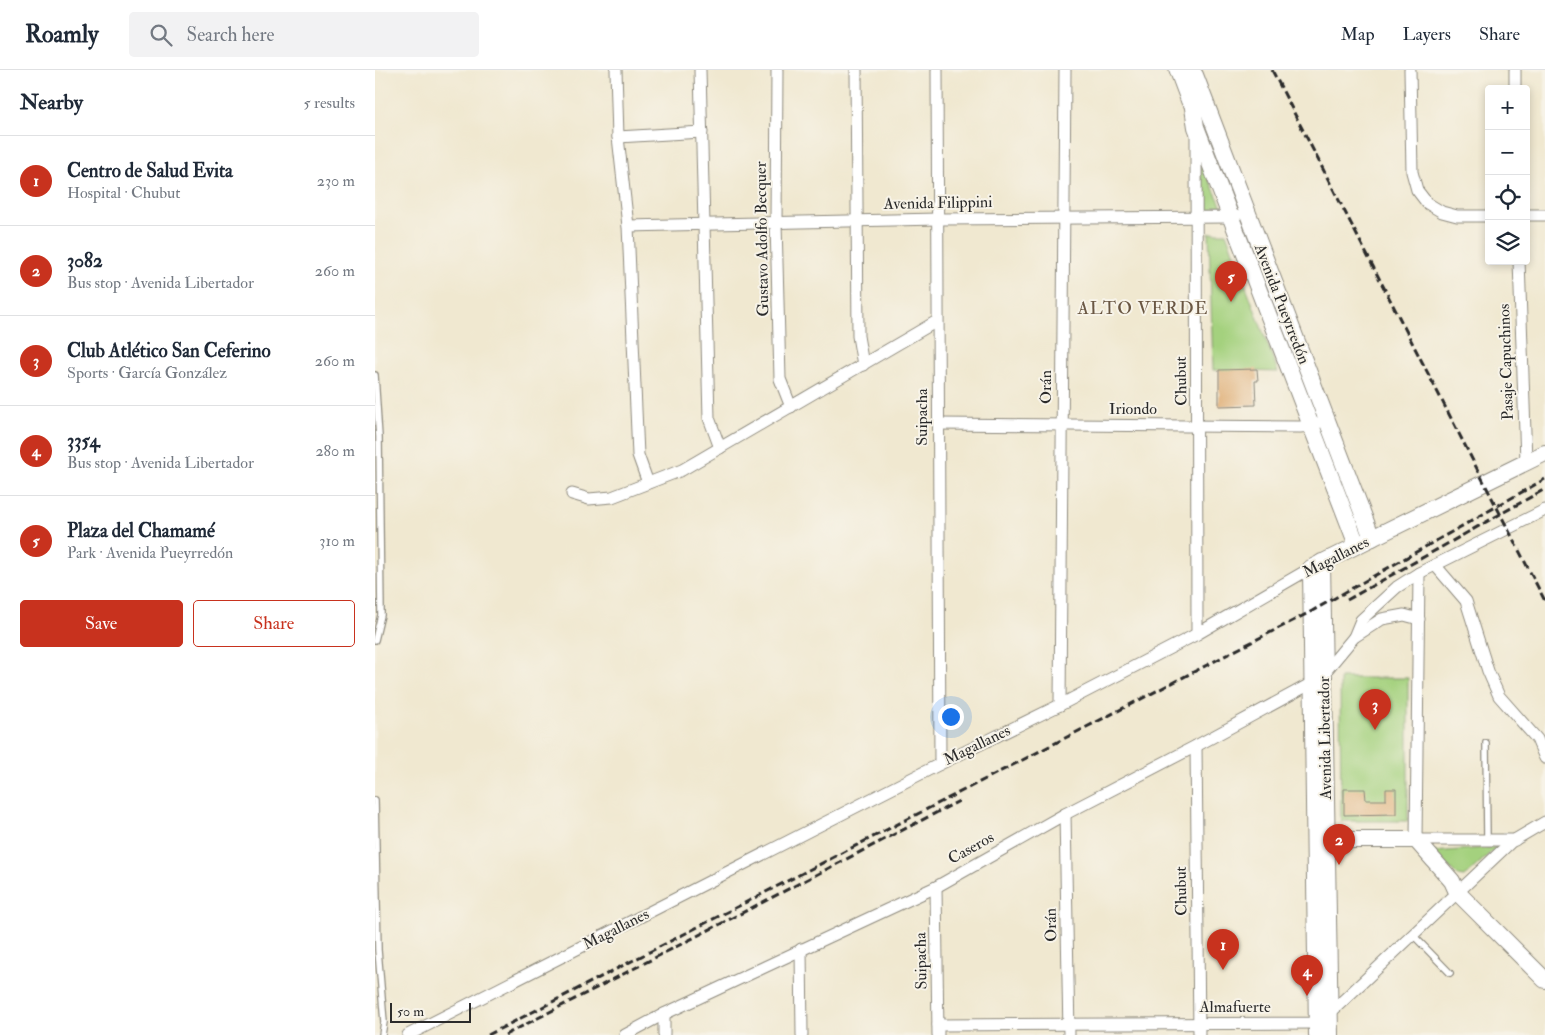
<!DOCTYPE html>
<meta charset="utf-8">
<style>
body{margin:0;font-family:"IM FELL Double Pica",serif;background:#f2f2f3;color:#1f2937}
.controls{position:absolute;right:15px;top:15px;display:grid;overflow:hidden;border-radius:5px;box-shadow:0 2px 8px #0003}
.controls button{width:45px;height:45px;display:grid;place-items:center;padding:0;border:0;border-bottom:1px solid #e0e1e3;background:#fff;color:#1f2937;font:25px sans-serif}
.scale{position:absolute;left:15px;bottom:12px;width:81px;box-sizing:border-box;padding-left:5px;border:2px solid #2b2b2b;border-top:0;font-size:14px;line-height:18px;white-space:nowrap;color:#2b2b2b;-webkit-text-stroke:4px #f7f3e8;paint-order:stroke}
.you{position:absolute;left:575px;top:646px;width:18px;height:18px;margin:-12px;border:4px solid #fff;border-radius:50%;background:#1a73e8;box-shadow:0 0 0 8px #1a73e833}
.badge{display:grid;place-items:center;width:32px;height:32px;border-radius:50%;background:#c8321e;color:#fff;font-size:16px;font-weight:700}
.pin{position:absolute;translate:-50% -41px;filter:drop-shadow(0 1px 2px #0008)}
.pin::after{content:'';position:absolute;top:26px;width:18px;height:15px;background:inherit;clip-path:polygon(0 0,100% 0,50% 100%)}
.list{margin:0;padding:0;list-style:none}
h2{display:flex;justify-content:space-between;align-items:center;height:65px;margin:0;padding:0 20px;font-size:21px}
h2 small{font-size:16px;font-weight:400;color:#747a83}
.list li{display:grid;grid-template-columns:32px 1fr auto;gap:15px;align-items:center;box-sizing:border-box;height:90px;padding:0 20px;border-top:1px solid #e0e1e3}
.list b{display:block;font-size:19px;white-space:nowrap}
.list p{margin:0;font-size:16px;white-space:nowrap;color:#747a83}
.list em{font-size:16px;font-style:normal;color:#747a83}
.actions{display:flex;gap:10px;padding:15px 20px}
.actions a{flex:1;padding:11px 0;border:1px solid #c8321e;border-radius:5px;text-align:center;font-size:18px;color:#c8321e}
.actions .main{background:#c8321e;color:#fff}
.icon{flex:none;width:28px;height:28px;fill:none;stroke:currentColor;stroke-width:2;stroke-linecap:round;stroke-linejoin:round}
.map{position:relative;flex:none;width:1170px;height:965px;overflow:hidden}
header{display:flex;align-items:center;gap:30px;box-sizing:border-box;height:70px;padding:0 25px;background:#fff;border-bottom:1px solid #e0e1e3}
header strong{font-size:24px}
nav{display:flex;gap:28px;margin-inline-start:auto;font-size:18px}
.search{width:350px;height:45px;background:#f2f2f3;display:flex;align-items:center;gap:12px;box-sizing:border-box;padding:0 18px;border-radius:5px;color:#747a83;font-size:19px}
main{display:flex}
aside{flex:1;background:#fff}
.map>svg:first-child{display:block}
</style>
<header>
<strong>Roamly</strong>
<div class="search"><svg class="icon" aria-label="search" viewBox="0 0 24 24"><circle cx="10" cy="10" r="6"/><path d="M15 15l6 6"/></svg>Search here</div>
<nav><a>Map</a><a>Layers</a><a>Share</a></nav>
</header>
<main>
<aside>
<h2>Nearby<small>5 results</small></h2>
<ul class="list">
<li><span class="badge">1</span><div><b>Centro de Salud Evita</b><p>Hospital · Chubut</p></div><em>230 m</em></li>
<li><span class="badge">2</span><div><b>3082</b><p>Bus stop · Avenida Libertador</p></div><em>260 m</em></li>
<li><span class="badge">3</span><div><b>Club Atlético San Ceferino</b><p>Sports · García González</p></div><em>260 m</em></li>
<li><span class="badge">4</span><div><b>3354</b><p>Bus stop · Avenida Libertador</p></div><em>280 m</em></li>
<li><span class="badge">5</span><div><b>Plaza del Chamamé</b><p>Park · Avenida Pueyrredón</p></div><em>310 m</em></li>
</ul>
<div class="actions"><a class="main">Save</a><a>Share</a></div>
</aside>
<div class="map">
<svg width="1170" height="965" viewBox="0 0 1170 965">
<rect width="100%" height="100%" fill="#f7f3e8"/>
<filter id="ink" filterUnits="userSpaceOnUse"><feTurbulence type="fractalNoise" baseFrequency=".02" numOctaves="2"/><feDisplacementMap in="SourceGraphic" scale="10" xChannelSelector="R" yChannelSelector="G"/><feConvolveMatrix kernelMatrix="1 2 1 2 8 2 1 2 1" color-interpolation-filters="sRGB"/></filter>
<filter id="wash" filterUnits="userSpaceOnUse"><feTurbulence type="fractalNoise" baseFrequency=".0096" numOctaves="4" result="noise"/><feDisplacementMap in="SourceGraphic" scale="20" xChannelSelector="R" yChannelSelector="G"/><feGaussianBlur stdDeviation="1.12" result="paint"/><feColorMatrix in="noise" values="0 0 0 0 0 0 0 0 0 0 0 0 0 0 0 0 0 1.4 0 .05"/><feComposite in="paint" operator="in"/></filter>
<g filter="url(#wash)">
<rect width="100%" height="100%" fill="#f0e8d0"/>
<g fill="#a4d17e" stroke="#687e54">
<path d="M826 93 850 143H834L826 138Z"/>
<path d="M834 163H851L903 302 838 300Z"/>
<path d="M965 608H1033V751H966Z"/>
<path d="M1122 777 1089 807 1083 806 1059 782Z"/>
</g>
<g id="blocks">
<g fill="#deaa6f">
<path d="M882 299 883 311H880L881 335 844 336V300Z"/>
<path d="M969 719H990L991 730H1011V719H1021V744L969 745Z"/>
</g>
</g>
</g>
<g filter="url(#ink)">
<use href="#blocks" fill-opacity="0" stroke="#8e8a7e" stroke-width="1"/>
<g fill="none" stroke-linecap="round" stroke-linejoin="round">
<g stroke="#8e8a7e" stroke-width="8">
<g id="lane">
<path d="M0 305 4 367 6 545 0 570"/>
<path d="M1111 673 1112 770"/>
<path d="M0 730 3 880 9 952 7 965"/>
<path d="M1038 865 1075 903"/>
</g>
</g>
<g stroke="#8e8a7e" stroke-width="13">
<g id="street">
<path d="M241 0 243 67 253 156 263 385 273 413"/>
<path d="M325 0 334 348 345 378"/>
<path d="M402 0 401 153 405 309 416 337"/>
<path d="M481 0 483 266 488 295"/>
<path d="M562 0 565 694"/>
<path d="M800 0 812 32"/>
<path d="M1035 0 1037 102 1042 120 1052 133 1067 142 1082 146H1114"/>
<path d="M1140 0V19"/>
<path d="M821 66 822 564"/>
<path d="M243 67 327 62"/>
<path d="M1151 145H1170"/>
<path d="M253 156 563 149 856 147 861 146"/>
<path d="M1144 191 1151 391"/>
<path d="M563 354 925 357 936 356 943 353"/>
<path d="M197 424 214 429 237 427 307 400 562 251"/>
<path d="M1060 495 1091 531 1113 601 1124 626 1162 669 1170 688"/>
<path d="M1044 503 1041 770H1140"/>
<path d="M979 567 986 550 1022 517 1044 503 1170 440"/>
<path d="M685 635 690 0"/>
<path d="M821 676 824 965"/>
<path d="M690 744 694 965"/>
<path d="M561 817 563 965"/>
<path d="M426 879 427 965"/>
<path d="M289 944V965"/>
<path d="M563 955 942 953 955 943 1136 772 1170 752"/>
<path d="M33 965 565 694 685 635 822 564 936 498"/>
<path d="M250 965 289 944 561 817 690 744 821 676 937 613 949 603 979 567 1007 549 1029 545 1044 549"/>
</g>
</g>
<g stroke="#8e8a7e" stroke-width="18">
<g id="secondary">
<path d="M812 0 821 57 982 475"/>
<path d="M820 5 997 468"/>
<path d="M947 492 955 965"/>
<path d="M943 770H1041L1077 811 1082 822 1170 910"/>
<path d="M942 965 936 498 1170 383"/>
</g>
</g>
<use href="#lane" stroke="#fff" stroke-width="5.5"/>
<use href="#street" stroke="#fff" stroke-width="11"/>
<use href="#secondary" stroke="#fff" stroke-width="16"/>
<g stroke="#2b2b2b" stroke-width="3" stroke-dasharray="8 4" stroke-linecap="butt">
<path d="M897 0 1170 531"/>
<path d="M972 530 1170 419"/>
<path d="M113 965 937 541 1170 409"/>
<path d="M130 965 584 731"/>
</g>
</g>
</g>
<g text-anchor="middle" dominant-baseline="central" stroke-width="4" stroke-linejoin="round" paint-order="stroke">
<g font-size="16" fill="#2b2b2b" stroke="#f7f3e8">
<text transform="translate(563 133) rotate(-1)">Avenida Filippini</text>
<text transform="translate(387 169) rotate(-91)">Gustavo Adolfo Becquer</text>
<text transform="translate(907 234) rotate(69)">Avenida Pueyrredón</text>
<text transform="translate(1131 292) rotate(-92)">Pasaje Capuchinos</text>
<text transform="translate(806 311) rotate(-91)">Chubut</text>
<text transform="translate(671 317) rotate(-90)">Orán</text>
<text x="758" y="339">Iriondo</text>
<text transform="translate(547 347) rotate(-90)">Suipacha</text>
<text transform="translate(961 487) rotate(-27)">Magallanes</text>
<text transform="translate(950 668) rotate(-91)">Avenida Libertador</text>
<text transform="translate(602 675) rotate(-26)">Magallanes</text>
<text transform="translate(596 778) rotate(-29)">Caseros</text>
<text transform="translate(806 821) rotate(-91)">Chubut</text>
<text transform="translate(676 855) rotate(-91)">Orán</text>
<text transform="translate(241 859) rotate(-27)">Magallanes</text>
<text transform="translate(546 891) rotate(-91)">Suipacha</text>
<text x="860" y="937">Almafuerte</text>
</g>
<g font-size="18" letter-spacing="1" fill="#6a5743" stroke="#f7f3e8">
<text x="768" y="238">ALTO VERDE</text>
</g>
</g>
</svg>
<div class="controls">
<button>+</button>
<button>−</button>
<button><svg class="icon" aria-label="locate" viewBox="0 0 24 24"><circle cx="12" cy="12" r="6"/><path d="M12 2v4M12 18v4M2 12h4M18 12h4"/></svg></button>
<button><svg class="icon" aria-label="layers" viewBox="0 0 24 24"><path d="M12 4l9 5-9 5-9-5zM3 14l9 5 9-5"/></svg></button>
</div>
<div class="scale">50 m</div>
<div class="you"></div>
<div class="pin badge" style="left:848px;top:900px">1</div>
<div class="pin badge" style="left:964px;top:795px">2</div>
<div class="pin badge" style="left:1000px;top:660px">3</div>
<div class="pin badge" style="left:932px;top:926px">4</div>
<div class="pin badge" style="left:856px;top:232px">5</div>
</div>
</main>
